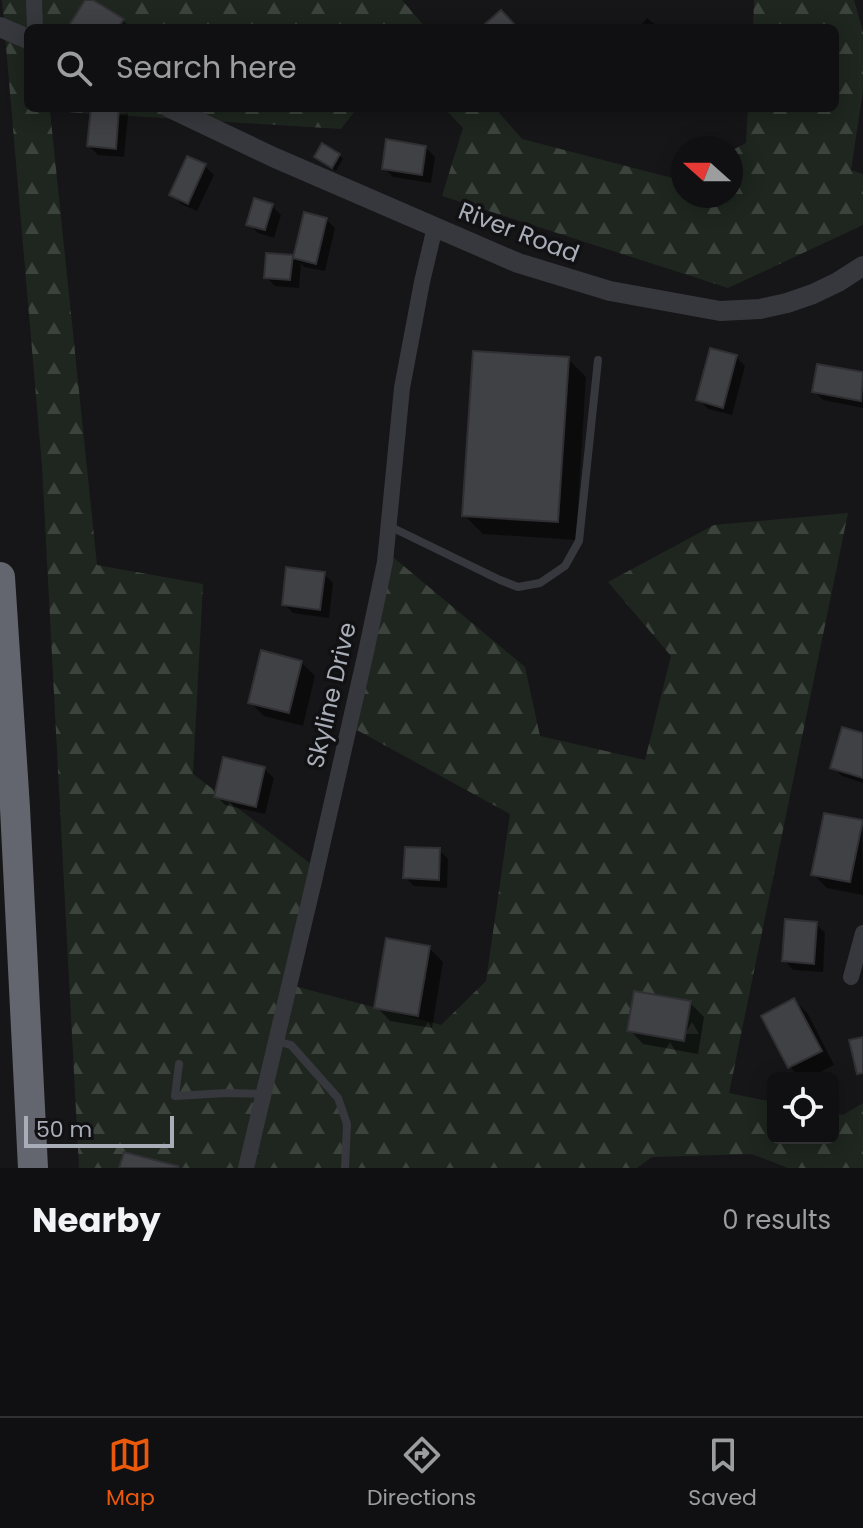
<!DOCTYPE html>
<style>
body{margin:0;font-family:Poppins,sans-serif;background:#1e1e20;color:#f1f3f6}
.controls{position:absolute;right:24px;bottom:24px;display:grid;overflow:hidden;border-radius:12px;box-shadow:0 4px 20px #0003}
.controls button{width:72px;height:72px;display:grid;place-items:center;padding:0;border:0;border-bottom:2px solid #303032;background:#101012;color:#f1f3f6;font:40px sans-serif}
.compass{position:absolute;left:671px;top:136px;width:72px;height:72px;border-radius:50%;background:#101012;box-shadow:0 4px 20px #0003;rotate:291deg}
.scale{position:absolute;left:24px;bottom:20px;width:150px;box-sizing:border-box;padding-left:8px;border:4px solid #a8adb8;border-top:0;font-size:22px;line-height:28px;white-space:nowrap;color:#a8adb8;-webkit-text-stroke:6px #111113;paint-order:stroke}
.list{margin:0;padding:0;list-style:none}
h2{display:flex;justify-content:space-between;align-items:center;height:104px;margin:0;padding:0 32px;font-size:34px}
h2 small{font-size:26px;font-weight:400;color:#9c9d9f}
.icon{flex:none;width:44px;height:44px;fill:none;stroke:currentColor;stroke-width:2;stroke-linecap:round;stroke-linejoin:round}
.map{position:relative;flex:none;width:863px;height:1168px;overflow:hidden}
.search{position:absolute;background:#101012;box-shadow:0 4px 20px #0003;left:24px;right:24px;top:24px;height:88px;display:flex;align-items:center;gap:20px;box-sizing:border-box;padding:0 28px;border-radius:12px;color:#9c9d9f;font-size:30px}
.sheet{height:248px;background:#101012}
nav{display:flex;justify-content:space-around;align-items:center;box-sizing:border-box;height:112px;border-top:2px solid #303032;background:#101012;font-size:22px;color:#9c9d9f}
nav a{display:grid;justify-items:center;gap:4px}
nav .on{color:#ea580c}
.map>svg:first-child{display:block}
</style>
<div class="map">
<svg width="863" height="1168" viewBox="0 0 863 1168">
<defs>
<pattern id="forest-firs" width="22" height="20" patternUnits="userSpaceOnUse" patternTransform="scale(2)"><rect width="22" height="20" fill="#1e261f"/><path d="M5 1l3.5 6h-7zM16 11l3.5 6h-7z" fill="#3c433d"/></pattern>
</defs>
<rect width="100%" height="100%" fill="#161618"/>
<g fill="url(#forest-firs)">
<path d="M2 0H402L426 28H28V108H357L341 129 50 111 97 565 203 584 193 774 324 874 294 986 441 1025 486 981 510 814 355 729 382 548 525 667 540 736 645 760 671 656 608 582 714 525 848 513 729 1093 773 1102V1138H833V1113L843 1115 863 1103V1168H788L752 1154 652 1157 637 1168H79L42 466Z"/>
<path d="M754 0H854L863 32V90L851 170 863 174V225L728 288 442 196 463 128 444 108H495L522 139 676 179 683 176V196H731V151L746 143 748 108H835V28H753Z"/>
</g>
<g fill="#0007">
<path d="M87 0 123 20 130 28H72L71 26Z"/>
<path d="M647 18 659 28H639Z"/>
<path d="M93 108H122L128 114 124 157 98 155 89 146Z"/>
<path d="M426 148 435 157 431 183 393 177 384 168Z"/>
<path d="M339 155 343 159 336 171 316 157Z"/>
<path d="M205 166 214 175 197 211 181 204 172 195Z"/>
<path d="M272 206 281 215 274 238 258 233 249 224Z"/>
<path d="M306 214 326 219 335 228 325 271 304 267 301 263 299 288 275 286 266 277 292 257 295 260Z"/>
<path d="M736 357 745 366 732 415 708 409 699 400Z"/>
<path d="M568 359 586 377 576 540 483 534 464 515Z"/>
<path d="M819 366 863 374V408L823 400 814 391Z"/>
<path d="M324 574 333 583 329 618 293 613 284 604Z"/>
<path d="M301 662 315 676 303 726 264 716 250 702Z"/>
<path d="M863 735V783L842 776 833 767Z"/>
<path d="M264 769 274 778 265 814 225 805 216 796Z"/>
<path d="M862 822 863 895 827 888 813 874Z"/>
<path d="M439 850 448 859 447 888 414 886 405 877Z"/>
<path d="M816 924 825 933 823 972 793 970 784 960Z"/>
<path d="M429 948 443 962 432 1028 390 1021 377 1007Z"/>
<path d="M794 1000 808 1014 834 1065 809 1078H801L790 1067 763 1017Z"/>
<path d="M690 1003 704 1017 698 1054 643 1044 630 1030Z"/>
</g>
<g fill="#404145" stroke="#303034" stroke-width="2">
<path d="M85 0H93L124 19 118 28 68 27Z"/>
<path d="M501 10 518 28H482L485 24Z"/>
<path d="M91 108H119L116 149 87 146Z"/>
<path d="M386 139 426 146 422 175 382 169Z"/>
<path d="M322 143 340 154 332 168 314 157Z"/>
<path d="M187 156 206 164 188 204 169 195Z"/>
<path d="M254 198 273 204 265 230 246 225Z"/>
<path d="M304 212 327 218 316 264 293 258Z"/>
<path d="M266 253 293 255 290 280 264 278Z"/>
<path d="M710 348 737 355 723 408 696 400Z"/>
<path d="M473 351 569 357 558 522 462 516Z"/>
<path d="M817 364 863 372 861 401 812 392Z"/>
<path d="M286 567 325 572 320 610 282 605Z"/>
<path d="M261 650 302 661 289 713 248 703Z"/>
<path d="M842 727 863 733V778L830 768Z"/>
<path d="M223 757 265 767 256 807 214 797Z"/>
<path d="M824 813 863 820 850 882 811 875Z"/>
<path d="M405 847 440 848 439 880 403 878Z"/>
<path d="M785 919 817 922 814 964 782 961Z"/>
<path d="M386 938 430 946 418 1016 374 1008Z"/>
<path d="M634 991 691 1001 684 1041 627 1031Z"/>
<path d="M794 998 822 1051 788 1068 761 1016Z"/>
<path d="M863 1037V1073L857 1074 849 1040Z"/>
<path d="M124 1152 178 1166V1168H119Z"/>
</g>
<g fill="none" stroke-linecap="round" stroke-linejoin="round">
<g stroke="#37383d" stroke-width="8">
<path d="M389 526 500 580 518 587 540 583 565 566 579 541 598 360"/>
<path d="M276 1041 291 1045 338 1098 347 1124 345 1168"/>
<path d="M179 1064 175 1096 226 1093 263 1094"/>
</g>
<g stroke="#37383d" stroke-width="16">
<path d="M34 0 35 28"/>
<path d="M851 977 863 933"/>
<path d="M246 1168 314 881 366 652 385 562 402 388 422 282 435 227"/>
</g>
<g stroke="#37383d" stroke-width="20">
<path d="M0 27 28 39"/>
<path d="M170 108 273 157 518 263 610 291 720 311 760 309 787 303 813 294 838 282 863 266"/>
</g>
<path stroke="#63666e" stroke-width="30" d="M0 577 15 808 33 1168"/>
</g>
<g text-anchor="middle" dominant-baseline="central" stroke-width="7" stroke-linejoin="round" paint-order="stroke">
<g font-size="24" fill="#a8adb8" stroke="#111113">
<text transform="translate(519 232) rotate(21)">River Road</text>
<text transform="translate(331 695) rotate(-77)">Skyline Drive</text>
</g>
</g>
</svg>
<div class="controls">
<button><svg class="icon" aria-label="locate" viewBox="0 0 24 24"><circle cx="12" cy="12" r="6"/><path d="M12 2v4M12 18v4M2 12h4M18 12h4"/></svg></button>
</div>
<svg class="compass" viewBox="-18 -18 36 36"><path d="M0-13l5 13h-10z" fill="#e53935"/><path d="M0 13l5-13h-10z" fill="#9c9d9f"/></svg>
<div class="scale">50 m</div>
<div class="search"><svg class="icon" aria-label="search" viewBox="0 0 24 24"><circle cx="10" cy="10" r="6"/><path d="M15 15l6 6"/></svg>Search here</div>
</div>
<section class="sheet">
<h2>Nearby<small>0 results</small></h2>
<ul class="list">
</ul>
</section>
<nav>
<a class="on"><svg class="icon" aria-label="map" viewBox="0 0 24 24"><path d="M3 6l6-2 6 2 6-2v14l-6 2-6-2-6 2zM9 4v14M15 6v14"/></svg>Map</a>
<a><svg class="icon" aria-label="directions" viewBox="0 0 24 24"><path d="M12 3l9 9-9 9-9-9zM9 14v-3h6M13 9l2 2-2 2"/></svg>Directions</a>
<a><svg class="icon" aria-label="saved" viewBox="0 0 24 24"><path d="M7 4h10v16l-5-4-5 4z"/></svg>Saved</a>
</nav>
